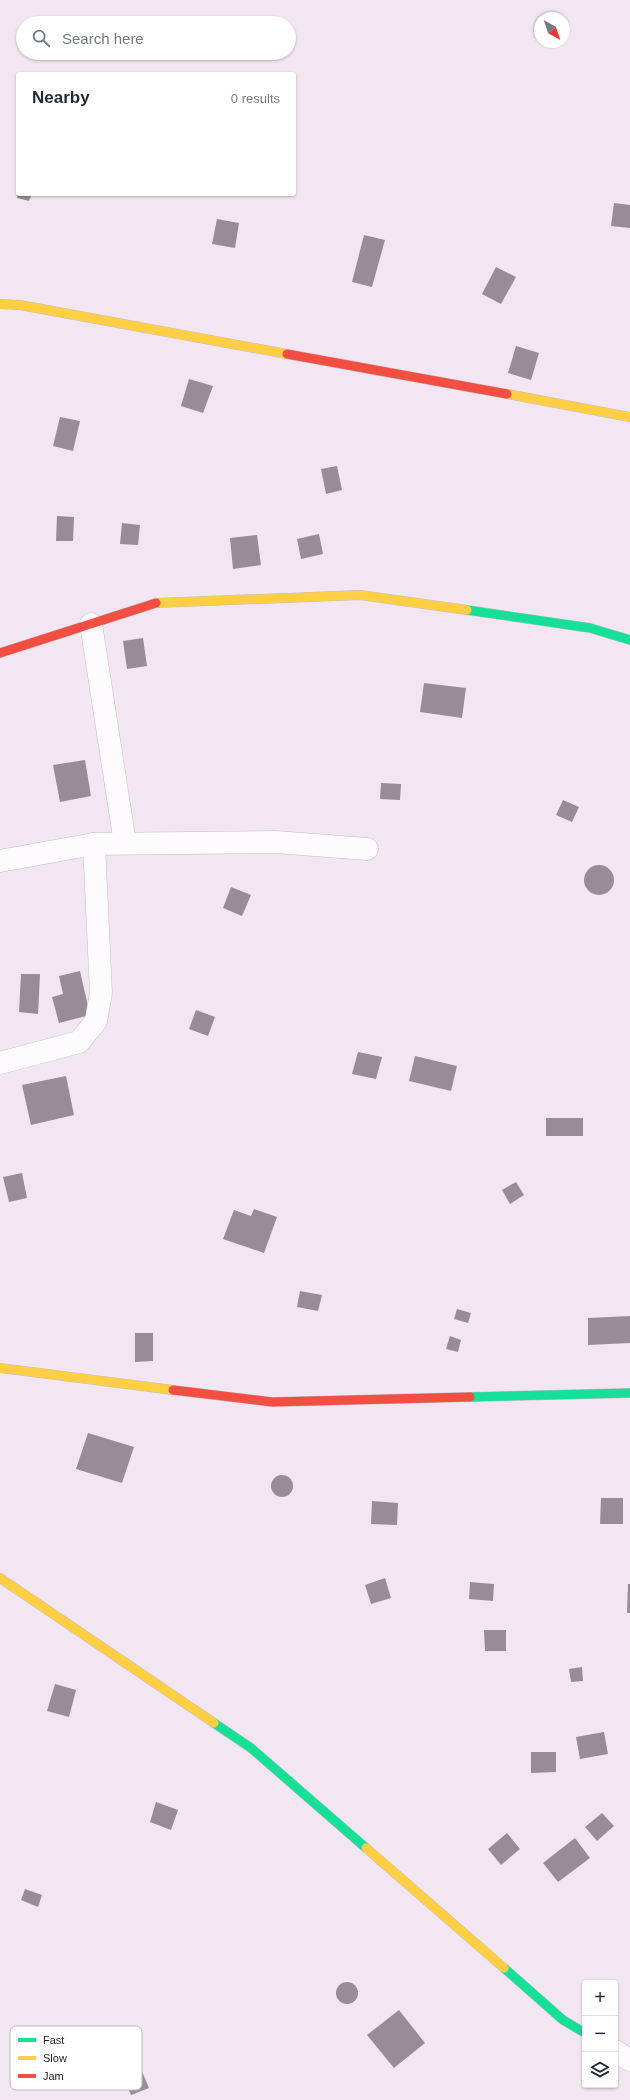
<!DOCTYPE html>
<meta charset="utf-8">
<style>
body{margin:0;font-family:Helvetica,sans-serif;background:#f6f6f7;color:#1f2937}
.controls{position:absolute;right:12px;bottom:12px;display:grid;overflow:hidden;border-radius:4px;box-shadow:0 1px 3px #0004}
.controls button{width:36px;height:36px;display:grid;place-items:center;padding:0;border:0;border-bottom:1px solid #e0e1e3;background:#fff;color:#1f2937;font:20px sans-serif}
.compass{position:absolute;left:534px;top:12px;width:36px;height:36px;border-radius:50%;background:#fff;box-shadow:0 1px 3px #0004;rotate:140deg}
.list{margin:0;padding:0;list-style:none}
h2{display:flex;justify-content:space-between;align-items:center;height:52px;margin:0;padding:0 16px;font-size:17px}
h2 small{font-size:13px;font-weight:400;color:#747a83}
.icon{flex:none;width:22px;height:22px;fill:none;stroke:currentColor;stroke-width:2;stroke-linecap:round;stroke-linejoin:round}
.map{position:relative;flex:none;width:630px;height:2100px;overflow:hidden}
.search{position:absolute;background:#fff;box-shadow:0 1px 3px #0004;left:16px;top:16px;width:280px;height:44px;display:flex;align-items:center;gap:10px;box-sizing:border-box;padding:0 14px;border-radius:22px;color:#747a83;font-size:15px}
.panel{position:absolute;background:#fff;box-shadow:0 1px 3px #0004;left:16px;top:72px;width:280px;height:124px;border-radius:4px}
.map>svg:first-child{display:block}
</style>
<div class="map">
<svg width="630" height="2100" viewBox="0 0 630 2100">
<rect width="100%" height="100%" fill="#f2e6f2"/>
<g fill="#988c98">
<path d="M18 194H32L29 201 17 198Z"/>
<path d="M614 203 630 205V228L611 226Z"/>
<path d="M217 219 239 223 235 248 212 244Z"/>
<path d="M364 235 385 240 372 287 352 282Z"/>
<path d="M496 267 516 277 501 304 482 294Z"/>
<path d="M516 346 539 353 531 380 508 373Z"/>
<path d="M189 379 213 386 203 413 181 406Z"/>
<path d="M60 417 80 421 73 451 53 446Z"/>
<path d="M337 466 342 490 326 494 321 469Z"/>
<path d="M57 516 74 517 73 541H56Z"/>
<path d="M122 523 140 525 138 545 120 544Z"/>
<path d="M319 534 323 554 301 559 297 539Z"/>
<path d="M257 535 261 565 233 569 230 538Z"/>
<path d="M143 638 147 666 127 669 123 641Z"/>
<path d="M424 683 466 688 462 718 420 712Z"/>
<path d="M85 760 91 796 60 802 53 765Z"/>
<path d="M381 783 401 784 400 800 380 799Z"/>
<path d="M563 800 579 807 572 822 556 815Z"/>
<circle cx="599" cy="880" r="15"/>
<path d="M231 887 251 895 242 916 223 908Z"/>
<path d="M80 971 90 1015 59 1023 52 997 63 994 59 976Z"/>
<path d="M21 974H40L38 1014 19 1012Z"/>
<path d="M196 1010 215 1017 208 1036 189 1029Z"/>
<path d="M358 1052 382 1057 376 1079 352 1074Z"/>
<path d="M415 1056 457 1066 451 1091 409 1081Z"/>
<path d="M66 1076 74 1115 31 1125 22 1085Z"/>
<rect x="546" y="1118" width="37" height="18"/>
<path d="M22 1173 27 1198 9 1202 3 1177Z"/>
<path d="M516 1182 524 1195 510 1204 502 1190Z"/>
<path d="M254 1209 277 1217 264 1253 223 1239 234 1210 251 1216Z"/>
<path d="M300 1291 322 1295 318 1311 297 1307Z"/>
<path d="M457 1309 471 1313 468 1323 454 1319Z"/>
<path d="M630 1316V1343L588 1345V1318Z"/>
<path d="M135 1333H153V1361L135 1362Z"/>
<path d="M450 1336 461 1340 458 1352 446 1349Z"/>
<path d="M88 1433 134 1447 122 1483 76 1469Z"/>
<circle cx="282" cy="1486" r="11"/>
<path d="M601 1498H623V1524H600Z"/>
<path d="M372 1501 398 1503 397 1525 371 1524Z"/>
<path d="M385 1578 391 1598 371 1604 365 1585Z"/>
<path d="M470 1582 494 1584 493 1601 469 1599Z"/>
<path d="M628 1584H630V1613H627Z"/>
<path d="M484 1630H506V1651H485Z"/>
<path d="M582 1667 583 1681 571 1682 569 1669Z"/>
<path d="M55 1684 76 1690 69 1717 47 1711Z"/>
<path d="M604 1732 608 1754 580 1759 576 1737Z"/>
<path d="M531 1752H556V1772L531 1773Z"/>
<path d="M156 1802 178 1810 171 1830 150 1822Z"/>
<path d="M602 1813 614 1826 597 1841 585 1827Z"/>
<path d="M507 1833 520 1849 501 1865 488 1849Z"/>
<path d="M575 1838 590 1858 558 1882 543 1863Z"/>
<path d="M25 1889 42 1895 38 1907 21 1900Z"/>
<circle cx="347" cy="1993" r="11"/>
<path d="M399 2010 425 2043 394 2068 367 2035Z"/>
<path d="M141 2069 149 2088 131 2095 123 2076Z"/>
</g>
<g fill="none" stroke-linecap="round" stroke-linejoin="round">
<g stroke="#c6bdc6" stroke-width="23">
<g id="street">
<path d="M91 624 125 843"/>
<path d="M0 861 94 844 276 842 367 849"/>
<path d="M0 1063 79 1042 96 1021 101 993 94 844"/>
<path d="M615 2051 630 2060"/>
</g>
</g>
<g stroke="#c6bdc6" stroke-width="10">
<g id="fast">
<path d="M467 610 590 628 630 640"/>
<path d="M470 1397 630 1393"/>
<path d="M214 1723 251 1748 366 1848"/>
<path d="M504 1968 563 2020 585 2033"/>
</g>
</g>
<g stroke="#c6bdc6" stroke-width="10">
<g id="slow">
<path d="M0 304 20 305 287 354"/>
<path d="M507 394 630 417"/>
<path d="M156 603 360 595 467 610"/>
<path d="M0 1368 173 1390"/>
<path d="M0 1578 214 1723"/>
<path d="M366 1848 504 1968"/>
</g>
</g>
<g stroke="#c6bdc6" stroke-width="10">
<g id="jam">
<path d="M287 354 507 394"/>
<path d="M0 653 156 603"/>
<path d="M173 1390 272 1402 470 1397"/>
</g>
</g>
<use href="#street" stroke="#fdfbfd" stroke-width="22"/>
<use href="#fast" stroke="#16e098" stroke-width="9"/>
<use href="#slow" stroke="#ffcf43" stroke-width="9"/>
<use href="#jam" stroke="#f24e42" stroke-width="9"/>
</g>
<rect x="10" y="2026" width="132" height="64" rx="6" fill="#fff" stroke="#bcbabc" stroke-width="1"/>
<rect x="18" y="2038" width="18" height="4" fill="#16e098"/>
<rect x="18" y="2056" width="18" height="4" fill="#ffcf43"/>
<rect x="18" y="2074" width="18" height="4" fill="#f24e42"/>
<g font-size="11" fill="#211921">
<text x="43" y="2044">Fast</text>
<text x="43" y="2062">Slow</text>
<text x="43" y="2080">Jam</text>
</g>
</svg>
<div class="controls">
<button>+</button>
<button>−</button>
<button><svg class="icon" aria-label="layers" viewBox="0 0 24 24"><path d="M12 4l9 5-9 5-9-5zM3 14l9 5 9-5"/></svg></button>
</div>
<svg class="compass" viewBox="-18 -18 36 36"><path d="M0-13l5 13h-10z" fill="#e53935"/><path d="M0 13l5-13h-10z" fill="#747a83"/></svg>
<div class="search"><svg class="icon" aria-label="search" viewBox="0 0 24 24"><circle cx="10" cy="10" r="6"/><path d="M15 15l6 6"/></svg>Search here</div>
<section class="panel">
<h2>Nearby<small>0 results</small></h2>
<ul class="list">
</ul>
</section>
</div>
